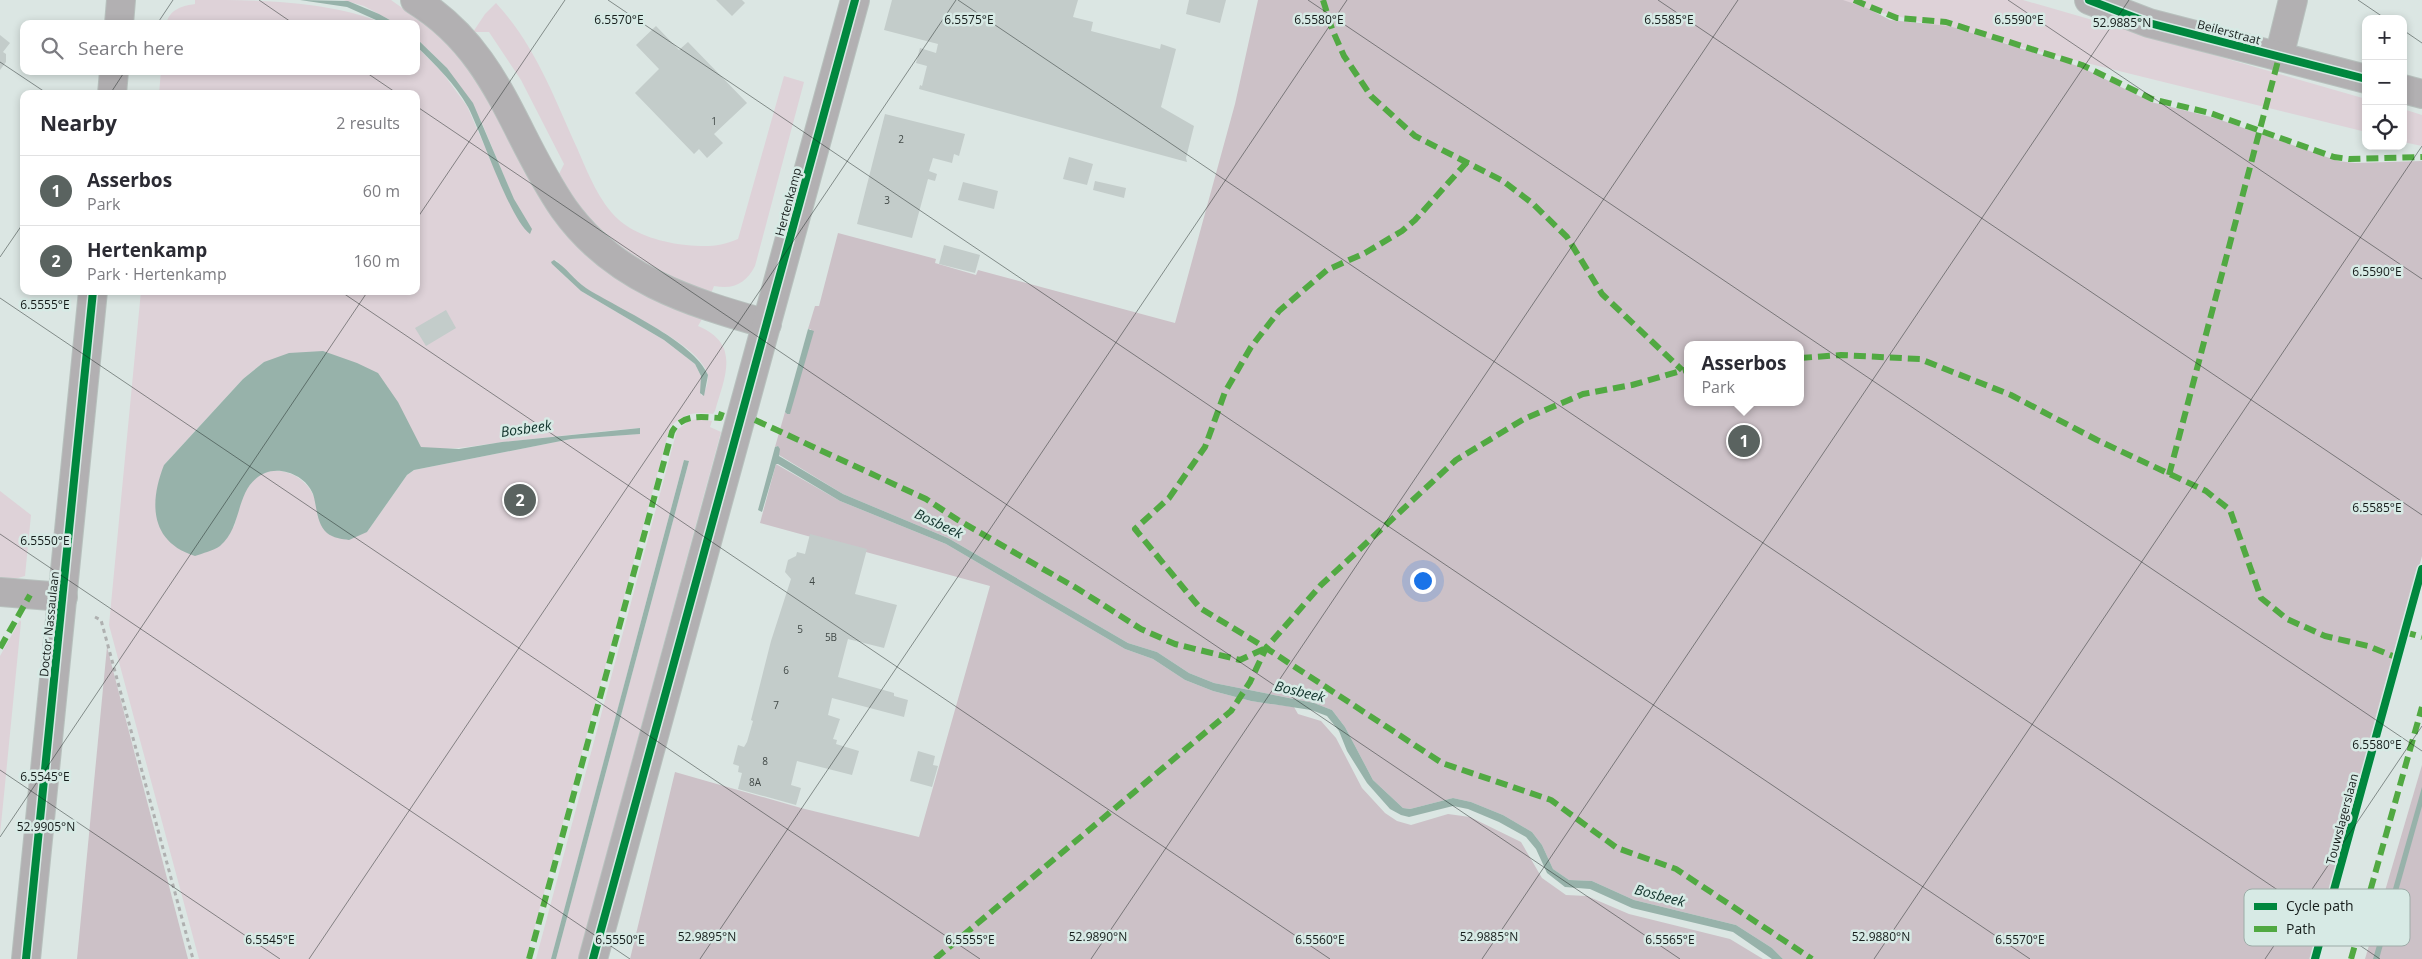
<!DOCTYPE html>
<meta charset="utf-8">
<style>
body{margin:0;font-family:"Open Sans",sans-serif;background:#f7f7f7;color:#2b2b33}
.controls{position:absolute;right:15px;top:15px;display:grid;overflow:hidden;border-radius:10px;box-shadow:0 2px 8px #0003}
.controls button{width:45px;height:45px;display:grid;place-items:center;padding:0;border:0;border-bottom:1px solid #e1e1e2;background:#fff;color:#2b2b33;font:25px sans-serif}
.you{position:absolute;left:1422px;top:580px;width:18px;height:18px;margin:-12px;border:4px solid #fff;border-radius:50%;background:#1a73e8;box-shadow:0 0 0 8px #1a73e833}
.badge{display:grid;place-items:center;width:32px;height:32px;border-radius:50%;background:#5a6360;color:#fff;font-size:16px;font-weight:700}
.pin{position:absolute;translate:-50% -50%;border:2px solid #fff;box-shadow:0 1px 5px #0006}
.popup{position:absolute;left:1684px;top:341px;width:120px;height:65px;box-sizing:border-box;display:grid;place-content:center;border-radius:10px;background:#fff;filter:drop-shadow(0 1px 4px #0005);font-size:16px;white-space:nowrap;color:#7c7c81}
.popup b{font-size:19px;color:#2b2b33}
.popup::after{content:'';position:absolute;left:50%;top:100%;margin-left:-10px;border:10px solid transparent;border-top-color:#fff}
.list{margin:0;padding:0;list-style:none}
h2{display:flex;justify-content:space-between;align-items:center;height:65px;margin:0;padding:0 20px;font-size:21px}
h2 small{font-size:16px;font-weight:400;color:#7c7c81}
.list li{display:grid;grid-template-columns:32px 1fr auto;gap:15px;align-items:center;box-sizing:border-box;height:70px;padding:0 20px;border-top:1px solid #e1e1e2}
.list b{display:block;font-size:19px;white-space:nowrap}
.list p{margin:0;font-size:16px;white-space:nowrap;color:#7c7c81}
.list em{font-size:16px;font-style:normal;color:#7c7c81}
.icon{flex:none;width:28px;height:28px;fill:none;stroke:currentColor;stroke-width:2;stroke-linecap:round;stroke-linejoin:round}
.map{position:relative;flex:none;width:2422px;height:959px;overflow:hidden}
.search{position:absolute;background:#fff;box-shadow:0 2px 8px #0003;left:20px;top:20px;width:400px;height:55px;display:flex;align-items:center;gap:12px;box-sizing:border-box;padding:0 18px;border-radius:10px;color:#7c7c81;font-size:19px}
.panel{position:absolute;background:#fff;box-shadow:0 2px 8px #0003;left:20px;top:90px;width:400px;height:205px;border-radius:10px}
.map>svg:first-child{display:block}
</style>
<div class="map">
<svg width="2422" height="959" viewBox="0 0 2422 959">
<rect width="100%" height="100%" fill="#dbe6e3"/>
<g fill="#ded2d8" fill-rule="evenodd">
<path d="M195 0C258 0 328 0 385 24H166C170 9 182 6 195 4Z"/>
<path d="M343 0H391L443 37 478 79 521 160 682 311 702 319 698 326C741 344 725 376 715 411L713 414C695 411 682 414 670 427L526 959H199L109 625 141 291H416V94H159L161 71H416V46L442 72 467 106 509 202 532 232 514 200 482 123 447 68 416 38V24H397L364 6ZM556 260C565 269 574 279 584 287 613 308 689 338 705 368 710 378 708 388 701 396V376L695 364 664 340 581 291 552 264ZM264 362 420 447C449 452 477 445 505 442 550 437 595 432 639 428V434L571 439 414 470 407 475 367 532 321 524C318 514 317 500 311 491 299 470 267 462 249 483 240 495 238 513 234 527L164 465 243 379Z"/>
<path d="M1821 0H2023L2366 99V132L1901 17Z"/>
<path d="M496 3C535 45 554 97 577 148 588 173 599 202 619 220 636 235 664 243 686 245 706 247 720 247 738 239L784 76 804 82 755 266C746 283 734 290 714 286L710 296C645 267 596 238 558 176L564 164 521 80 489 32H473L485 14Z"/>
<path d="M2403 109 2422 115V146L2403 142Z"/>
<path d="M697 419 712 421 710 427 721 432 578 959H556L689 461 684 460 551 959H536L677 430 689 421Z"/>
<path d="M0 491 31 515 25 576 11 580 0 579Z"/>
<path d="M20 620 21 622 0 835V656Z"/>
</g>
<g fill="#ccc1c7" fill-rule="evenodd">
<path d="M1258 0H1843L1867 8 1890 20 1949 26 2081 67 2151 102 2215 118 2338 161 2355 163 2422 161V556L2310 959H1783L1772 948 1736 925 1634 900 1592 881 1569 880 1553 869 1542 845 1532 832 1503 815 1471 802 1453 798 1410 809 1403 808 1373 780 1345 727 1332 710 1314 703 1214 683 1189 673 1157 652 1128 643 948 538 843 494 779 455 778 446 775 447 785 412 787 414 811 329H808L815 306H819L838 233 936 259 935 263 976 275 978 270 1175 323 1235 104ZM1688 345H1800V402H1688Z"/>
<path d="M776 464 840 501 946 544 1125 649 1153 659 1185 680 1213 691 1251 701 1294 707 1298 714 1321 721 1336 738 1362 788 1385 813 1397 821 1411 825 1448 814 1470 817 1521 842 1542 878 1566 895 1587 896 1629 914 1730 939 1763 959H630L675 772 801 808 919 837 990 586 760 523Z"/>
<path d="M107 647 188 959H77Z"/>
<path d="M2422 765V959H2365Z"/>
</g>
<g fill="#97b2aa">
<path d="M300 0 348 1 379 14 397 24H385L347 7Z"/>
<path d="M416 38 447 68 473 103 514 199 532 229 530 234C510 220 482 134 468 107 455 84 435 64 416 46Z"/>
<path d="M554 260C566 267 574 280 586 288 617 308 694 341 708 375L704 396 700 393 701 376 695 364 664 340 581 291 552 264 551 262Z"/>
<path d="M808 329 814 331 790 414H787L785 412Z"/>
<path d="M323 351 357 363 378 373 398 402 421 447 459 449 502 442 640 428V434L571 439 414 470 407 475 367 532 349 540C342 539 333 538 327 533 316 523 317 506 313 494 306 476 282 466 265 473 234 487 244 526 220 546 213 551 203 553 195 556 150 542 149 503 164 465L243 379 264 362 289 353Z"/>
<path d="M778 446 780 449 779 456 843 494 948 538 1128 643 1157 652 1189 673 1214 683 1314 703 1332 710 1345 727 1373 780 1403 808 1410 809 1453 798 1471 802 1503 815 1532 832 1542 845 1553 869 1569 880 1592 881 1634 900 1736 925 1772 948 1783 959H1772L1733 932 1632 908 1590 889 1565 887 1547 873 1536 849 1526 837 1499 822 1468 809 1453 806 1409 817 1401 815 1390 809 1367 783 1347 751 1339 731 1327 716 1311 710 1251 701 1213 691 1185 680 1153 659 1125 649 946 544 840 501 778 464H776L762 512 758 510 775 447Z"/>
<path d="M684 460 689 461 556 959H551Z"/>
<path d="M2422 787V806L2379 959H2373Z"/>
</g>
<g fill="#c3ccca">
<path d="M716 0H742L745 3 732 16Z"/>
<path d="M892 0H1078L1073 17 1093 22 1091 31 1160 49 1161 44 1176 49 1161 107 1194 126 1186 158 1187 162 919 89 920 85 922 86 927 66 916 63 920 48 936 53 938 44 884 30Z"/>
<path d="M1189 0H1226L1220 23 1186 14Z"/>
<path d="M656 26 679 50 688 42 747 103 714 134 723 143 707 158 699 149 694 154 635 93 659 69 636 45Z"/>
<path d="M0 35 10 43 3 52 6 54V62L0 70Z"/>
<path d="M885 114 965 134 959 156 954 154 952 163 933 158 929 171 937 174 935 181 928 179 912 238 857 224Z"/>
<path d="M1069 157 1093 164 1087 185 1063 179Z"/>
<path d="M1095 181 1126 188 1124 198 1093 190Z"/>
<path d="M963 182 998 191 994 209 958 200Z"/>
<path d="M944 245 980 255 975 273 939 264Z"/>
<path d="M446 310 456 328 426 346 415 328Z"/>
<path d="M810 534 867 549 855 594 897 605 884 648 848 639 838 677 894 693V696L908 700 904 717 832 698 828 715 840 719 833 739 837 740 836 744 859 751 852 775 797 761 791 785 801 788 796 805 738 789 742 773 738 772 739 766 733 764 738 745 744 747 747 742 753 721 751 720 771 641 791 579 785 572 788 560 796 556 797 552 805 554Z"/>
<path d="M918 751 935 756 933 765 938 766 932 787 910 781Z"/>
</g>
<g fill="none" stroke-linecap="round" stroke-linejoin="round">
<g stroke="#b8c1be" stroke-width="30">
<g id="minor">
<path d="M415 0C499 52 512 134 564 209 614 279 689 302 767 324"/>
<path d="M2279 57 2293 0"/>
<path d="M0 592 63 597"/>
<path d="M593 959 855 0"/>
</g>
</g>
<g stroke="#b8c1be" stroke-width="30">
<g id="tertiary">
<path d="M2089 0 2149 23 2366 79"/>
<path d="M119 24 121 0"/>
<path d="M2403 89 2422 94"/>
<path d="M112 94 114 71"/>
<path d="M26 959 93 291"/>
</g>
</g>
<path stroke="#afb0b0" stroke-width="3" stroke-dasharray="4 4" stroke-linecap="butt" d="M95 617 101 620 193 959"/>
<use href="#minor" stroke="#b2b0b2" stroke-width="28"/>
<use href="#tertiary" stroke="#b2b0b2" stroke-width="28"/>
<g stroke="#51a942" stroke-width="6" stroke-dasharray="12 6" stroke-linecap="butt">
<path d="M1323 0 1332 29 1344 56 1371 96 1415 136 1503 181 1532 203 1567 237 1602 294 1682 370"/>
<path d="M1854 0 1897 18 1946 22 2082 65 2152 99 2210 113 2334 157 2349 159 2422 157"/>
<path d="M1467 162 1415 220 1402 231 1365 253 1327 270 1279 311 1251 347 1225 392 1205 447 1169 498 1135 529 1200 608 1266 648 1442 763 1551 800 1617 848 1676 869 1812 959"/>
<path d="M1800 358 1841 355 1920 359 2011 395 2097 440 2206 491 2230 510 2261 598 2287 619 2325 636 2368 646 2398 658"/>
<path d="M755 420 926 499 958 520 1078 589 1141 629 1175 644 1240 660 1266 648"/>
<path d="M2169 475 2279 57"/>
<path d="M2404 632 2422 637"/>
<path d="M0 648 30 595"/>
<path d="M529 959 672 432C682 413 702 417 720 418L722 412"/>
<path d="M935 959 1231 711 1250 682 1266 648 1321 585 1456 460 1524 419 1583 394 1632 385 1688 369"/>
<path d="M2351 959 2422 707"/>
</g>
<g stroke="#d7eae5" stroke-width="11">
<g id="cycleway">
<path d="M2089 0 2149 23 2366 79"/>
<path d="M26 959 93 291"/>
<path d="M593 959 855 0"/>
<path d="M2315 959 2422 569"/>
</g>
</g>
<use href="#cycleway" stroke="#00873e" stroke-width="8"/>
</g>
<path fill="none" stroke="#151c1a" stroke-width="1" stroke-opacity="0.45" d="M259 0 294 24M608 0 2030 959M958 0 2380 959M1308 0 2422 751M1658 0 2422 515M2008 0 2422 279M2358 0 2386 19M157 24 173 0M2403 30 2422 43M0 62 48 94M364 71 398 94M110 94 125 71M416 106 1680 959M416 220 565 0M0 257 24 222M340 291 1330 959M0 298 980 959M0 534 630 959M0 770 280 959M0 837 368 291M309 959 956 0M700 959 1347 0M1091 959 1738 0M1482 959 2129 0M1874 959 2422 146M2265 959 2422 726"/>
<g text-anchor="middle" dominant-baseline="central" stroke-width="5" stroke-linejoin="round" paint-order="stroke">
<g font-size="10" fill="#404846">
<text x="714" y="121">1</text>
<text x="901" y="139">2</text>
<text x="887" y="200">3</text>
<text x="812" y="581">4</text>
<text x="800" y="629">5</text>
<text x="831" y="637">5B</text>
<text x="786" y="670">6</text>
<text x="776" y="705">7</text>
<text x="765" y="761">8</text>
<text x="755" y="782">8A</text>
</g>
<g font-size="12" fill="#151c1a" stroke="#d7eae5">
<text transform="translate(2229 32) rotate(15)">Beilerstraat</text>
<text transform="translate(788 202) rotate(-75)">Hertenkamp</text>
<text transform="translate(49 624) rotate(-84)">Doctor Nassaulaan</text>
<text transform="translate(2342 819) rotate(-75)">Touwslagerslaan</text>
</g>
<g font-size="14" font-style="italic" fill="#0f312a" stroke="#d7eae5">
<text transform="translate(526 428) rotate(-8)">Bosbeek</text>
<text transform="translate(939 523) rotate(25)">Bosbeek</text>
<text transform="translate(1300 691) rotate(14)">Bosbeek</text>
<text transform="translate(1660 895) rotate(15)">Bosbeek</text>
</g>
</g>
<rect x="2244" y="889" width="166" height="57" rx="8" fill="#d7eae5" stroke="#9daca8" stroke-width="1"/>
<rect x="2254" y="903" width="23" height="7" fill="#00873e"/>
<rect x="2254" y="926" width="23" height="6" fill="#51a942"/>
<g font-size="14" fill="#151c1a">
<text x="2286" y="911">Cycle path</text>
<text x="2286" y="934">Path</text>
</g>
<g font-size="12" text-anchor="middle" fill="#151c1a" stroke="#d7eae5" stroke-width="5" stroke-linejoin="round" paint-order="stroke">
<text x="619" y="24">6.5570°E</text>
<text x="1669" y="24">6.5585°E</text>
<text x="969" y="24">6.5575°E</text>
<text x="1319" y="24">6.5580°E</text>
<text x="2019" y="24">6.5590°E</text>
<text x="2122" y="27">52.9885°N</text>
<text x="2377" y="276">6.5590°E</text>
<text x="45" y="309">6.5555°E</text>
<text x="2377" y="512">6.5585°E</text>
<text x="45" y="545">6.5550°E</text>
<text x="2377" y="749">6.5580°E</text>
<text x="45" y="781">6.5545°E</text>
<text x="46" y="831">52.9905°N</text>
<text x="707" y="941">52.9895°N</text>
<text x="1098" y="941">52.9890°N</text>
<text x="1489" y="941">52.9885°N</text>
<text x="1881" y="941">52.9880°N</text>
<text x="270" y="944">6.5545°E</text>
<text x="620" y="944">6.5550°E</text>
<text x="970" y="944">6.5555°E</text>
<text x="1320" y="944">6.5560°E</text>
<text x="1670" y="944">6.5565°E</text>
<text x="2020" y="944">6.5570°E</text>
</g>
</svg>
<div class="controls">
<button>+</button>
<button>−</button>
<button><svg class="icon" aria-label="locate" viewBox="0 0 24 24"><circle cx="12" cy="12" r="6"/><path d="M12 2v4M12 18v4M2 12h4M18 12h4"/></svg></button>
</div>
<div class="you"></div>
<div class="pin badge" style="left:1744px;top:441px">1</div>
<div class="popup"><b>Asserbos</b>Park</div>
<div class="pin badge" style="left:520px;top:500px">2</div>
<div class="search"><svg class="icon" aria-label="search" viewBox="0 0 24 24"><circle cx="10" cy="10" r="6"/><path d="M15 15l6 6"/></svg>Search here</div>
<section class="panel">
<h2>Nearby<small>2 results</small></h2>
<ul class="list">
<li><span class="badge">1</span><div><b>Asserbos</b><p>Park</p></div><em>60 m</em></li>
<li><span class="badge">2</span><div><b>Hertenkamp</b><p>Park · Hertenkamp</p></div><em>160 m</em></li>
</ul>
</section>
</div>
